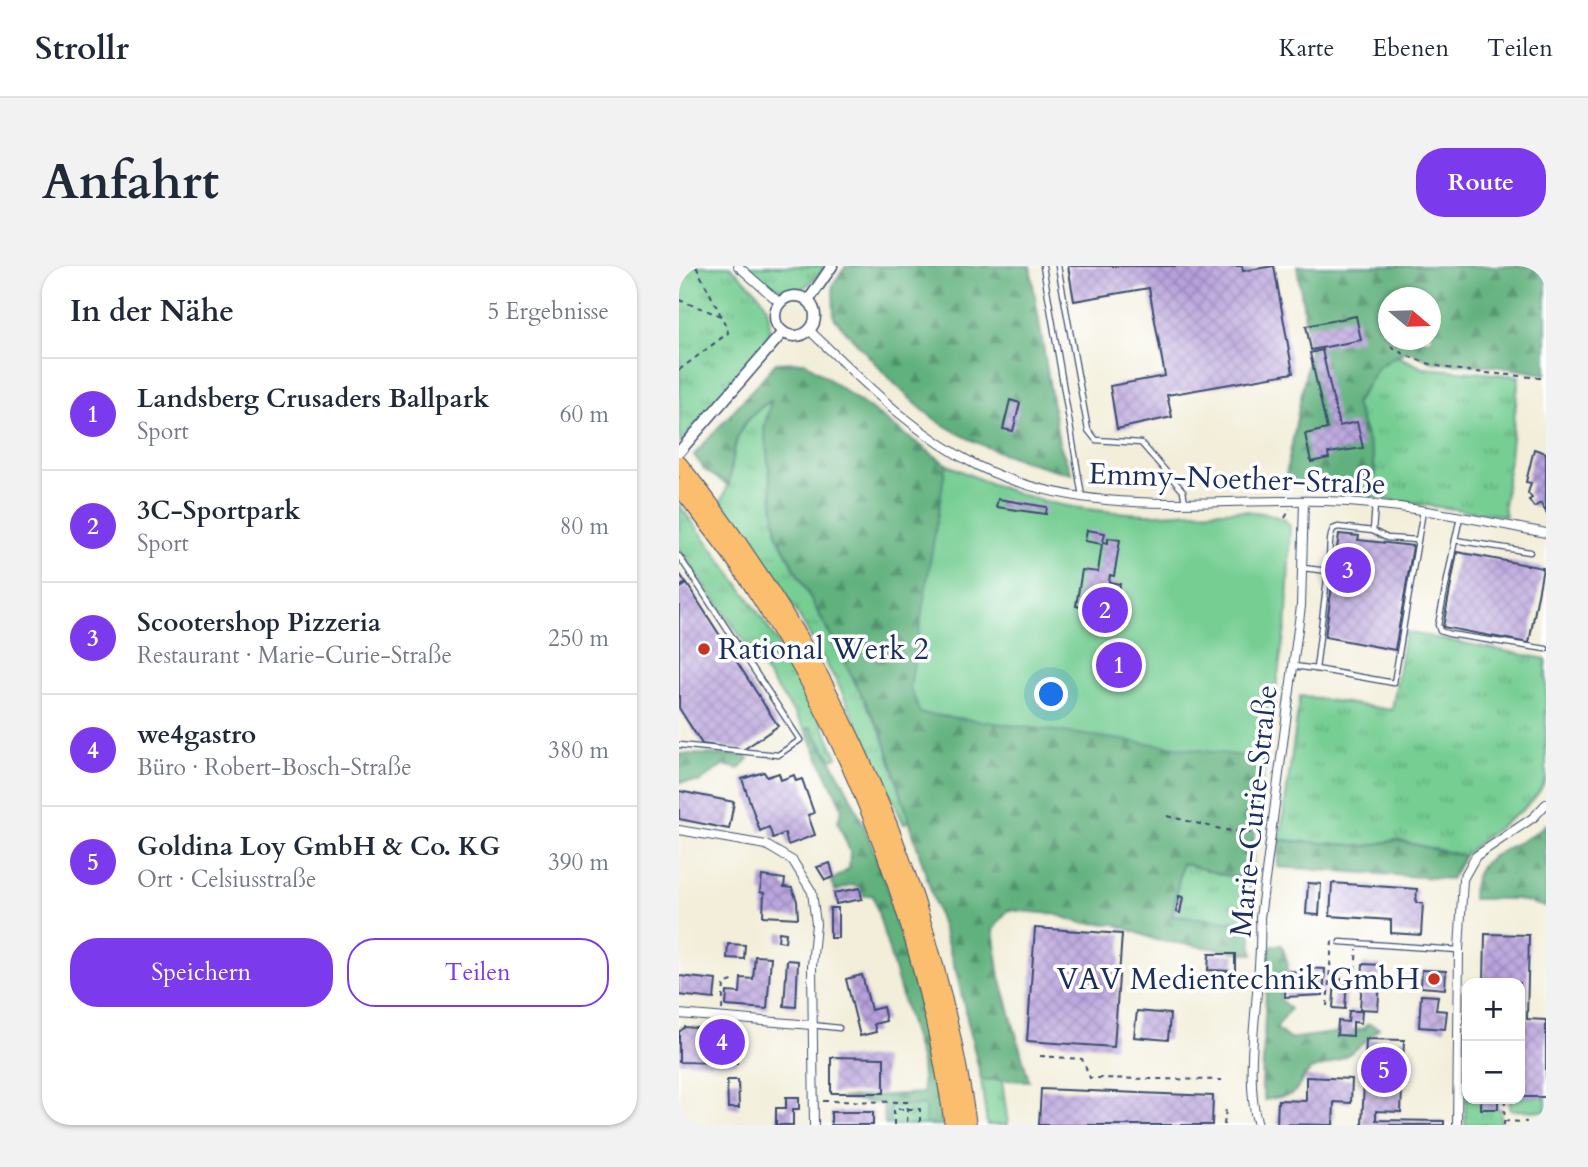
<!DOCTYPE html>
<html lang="de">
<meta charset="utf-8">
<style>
body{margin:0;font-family:Cardo,serif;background:#f2f2f3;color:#1f2937}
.controls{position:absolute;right:21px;bottom:21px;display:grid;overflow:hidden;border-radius:14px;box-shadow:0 2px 5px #0004}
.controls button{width:63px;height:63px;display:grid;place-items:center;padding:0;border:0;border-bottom:2px solid #e0e1e3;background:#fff;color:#1f2937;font:35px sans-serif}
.compass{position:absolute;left:699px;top:21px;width:63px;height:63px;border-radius:50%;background:#fff;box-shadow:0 2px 5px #0004;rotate:109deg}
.you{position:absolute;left:373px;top:429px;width:24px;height:24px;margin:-18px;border:5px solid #fff;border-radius:50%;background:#1a73e8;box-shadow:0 0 0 10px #1a73e833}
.badge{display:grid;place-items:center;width:46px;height:46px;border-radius:50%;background:#7c3aed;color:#fff;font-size:23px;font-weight:700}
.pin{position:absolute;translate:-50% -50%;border:4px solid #fff;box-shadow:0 2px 7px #0006}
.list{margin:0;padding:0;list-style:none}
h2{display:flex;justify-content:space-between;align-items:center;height:91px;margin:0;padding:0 28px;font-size:30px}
h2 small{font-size:23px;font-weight:400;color:#747a83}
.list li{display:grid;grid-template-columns:46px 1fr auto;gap:21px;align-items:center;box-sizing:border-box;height:112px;padding:0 28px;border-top:2px solid #e0e1e3}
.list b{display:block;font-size:26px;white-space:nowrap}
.list p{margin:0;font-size:23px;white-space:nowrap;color:#747a83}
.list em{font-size:23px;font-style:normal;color:#747a83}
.actions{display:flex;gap:14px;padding:21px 28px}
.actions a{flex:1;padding:16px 0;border:2px solid #7c3aed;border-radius:28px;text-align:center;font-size:24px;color:#7c3aed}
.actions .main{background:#7c3aed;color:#fff}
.map{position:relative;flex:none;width:867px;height:859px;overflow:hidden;border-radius:28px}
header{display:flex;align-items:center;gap:42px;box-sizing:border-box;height:98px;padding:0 35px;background:#fff;border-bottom:2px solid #e0e1e3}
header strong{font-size:33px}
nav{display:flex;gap:38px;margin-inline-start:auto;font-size:24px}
.intro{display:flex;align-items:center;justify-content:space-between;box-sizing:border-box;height:168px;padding:0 42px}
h1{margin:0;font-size:49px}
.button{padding:18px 32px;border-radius:28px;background:#7c3aed;color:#fff;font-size:24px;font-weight:700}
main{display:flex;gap:42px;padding:0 42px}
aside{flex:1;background:#fff;border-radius:28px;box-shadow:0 2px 5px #0004}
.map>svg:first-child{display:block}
</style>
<header>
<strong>Strollr</strong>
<nav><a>Karte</a><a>Ebenen</a><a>Teilen</a></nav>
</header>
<div class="intro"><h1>Anfahrt</h1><a class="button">Route</a></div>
<main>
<aside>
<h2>In der Nähe<small>5 Ergebnisse</small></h2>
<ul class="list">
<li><span class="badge">1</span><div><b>Landsberg Crusaders Ballpark</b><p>Sport</p></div><em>60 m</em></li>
<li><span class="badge">2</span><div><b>3C-Sportpark</b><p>Sport</p></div><em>80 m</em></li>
<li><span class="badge">3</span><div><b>Scootershop Pizzeria</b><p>Restaurant · Marie-Curie-Straße</p></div><em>250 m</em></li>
<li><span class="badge">4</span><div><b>we4gastro</b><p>Büro · Robert-Bosch-Straße</p></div><em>380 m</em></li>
<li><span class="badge">5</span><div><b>Goldina Loy GmbH &amp; Co. KG</b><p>Ort · Celsiusstraße</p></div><em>390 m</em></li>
</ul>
<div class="actions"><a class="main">Speichern</a><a>Teilen</a></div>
</aside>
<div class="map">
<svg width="867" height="859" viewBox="0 0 867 859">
<defs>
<pattern id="grass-tufts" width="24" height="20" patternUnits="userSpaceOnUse" patternTransform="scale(1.75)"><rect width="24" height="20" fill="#76ce93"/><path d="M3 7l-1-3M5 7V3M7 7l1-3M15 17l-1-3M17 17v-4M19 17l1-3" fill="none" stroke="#60a87b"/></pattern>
<pattern id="forest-firs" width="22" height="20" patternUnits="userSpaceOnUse" patternTransform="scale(1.75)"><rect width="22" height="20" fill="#60b17d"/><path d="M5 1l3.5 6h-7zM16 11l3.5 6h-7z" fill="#4e906a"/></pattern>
<pattern id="cemetery-stones" width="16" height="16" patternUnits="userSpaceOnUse" patternTransform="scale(1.75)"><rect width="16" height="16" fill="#76ce93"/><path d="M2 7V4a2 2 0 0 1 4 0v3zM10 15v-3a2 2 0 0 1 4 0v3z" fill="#60a87b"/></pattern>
<pattern id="building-cross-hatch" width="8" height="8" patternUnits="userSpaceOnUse" patternTransform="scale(1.75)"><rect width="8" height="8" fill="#b8a1dc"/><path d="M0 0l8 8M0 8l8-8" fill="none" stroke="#9584b6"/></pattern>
</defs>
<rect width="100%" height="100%" fill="#fff"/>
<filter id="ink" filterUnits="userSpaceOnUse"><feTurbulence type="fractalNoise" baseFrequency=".0143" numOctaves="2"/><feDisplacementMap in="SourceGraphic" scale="14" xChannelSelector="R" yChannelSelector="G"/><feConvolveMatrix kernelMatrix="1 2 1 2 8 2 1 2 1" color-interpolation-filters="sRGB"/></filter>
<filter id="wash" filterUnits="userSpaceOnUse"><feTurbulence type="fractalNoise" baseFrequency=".00686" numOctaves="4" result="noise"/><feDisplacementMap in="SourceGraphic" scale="28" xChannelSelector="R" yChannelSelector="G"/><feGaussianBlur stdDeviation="1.57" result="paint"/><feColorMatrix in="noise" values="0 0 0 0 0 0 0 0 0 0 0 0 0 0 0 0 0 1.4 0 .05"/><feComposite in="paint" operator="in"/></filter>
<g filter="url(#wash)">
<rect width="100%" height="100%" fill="#f2eed9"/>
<g fill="url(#grass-tufts)" stroke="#487e78" stroke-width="2">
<path d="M0 0H51C78 26 99 37 87 79L1 177Z"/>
<path d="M67 0H146C118 40 98 26 67 0Z"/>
<path d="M718 90 744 102 840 110 825 241 827 250 663 228 664 217 696 211 694 190 676 138 700 100Z"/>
<path d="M92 134 98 269 203 467 230 554 225 558 160 420 111 335 42 236C65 189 39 172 92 134Z"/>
<path d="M0 239C62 317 120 400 158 491L153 493 131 461 127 464 0 283Z"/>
<path d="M726 366 867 393V513C852 549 810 562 785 590L717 574 687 580 601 574 621 430 713 444Z"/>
<path d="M503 596 544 609 573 613 570 657 493 651Z"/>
<path d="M788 793V833H802V842L822 843V859H786Z"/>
<path d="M302 813 323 814 329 859H308Z"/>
<path d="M841 831H867V845L831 844V833Z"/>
</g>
<g fill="url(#forest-firs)" stroke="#3e706e" stroke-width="2" fill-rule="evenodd">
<path d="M167 0H351L380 177 393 208C348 197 303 183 263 158 228 136 184 83 155 52L154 19Z"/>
<path d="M618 0H867V108L815 100 753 96 728 84 700 100 676 138 694 190 696 211 664 217 605 219 631 85ZM710 32H752V74H710Z"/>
<path d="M126 96 267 198 263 232 488 478 586 493 574 577 573 613 544 609 503 597 493 650 570 657 574 688 477 674 436 658 403 657 375 648 329 644 314 664 321 711 350 815 302 813 278 709 203 467 98 269 85 162 92 135C55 154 54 183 50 220L26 204 15 189 97 97Z"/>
<path d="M131 461C211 578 239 721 264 859H206L204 838 162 832 244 827 242 797 194 629 185 630 181 621 173 619 156 625 152 615 170 603 171 586 159 556 163 542 127 464Z"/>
<path d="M0 488 67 489 70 493 60 503 44 499 21 516H0Z"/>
<path d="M867 558V641L837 633H793C794 580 836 588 867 558Z"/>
<path d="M601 574 687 580 717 574 785 590 772 613 598 601Z"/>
<path d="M593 679H603L609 698 601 733 611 743 597 762 610 773 683 763 689 758 700 762C679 784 661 797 631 804L614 828 586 834 583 822 588 700Z"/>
</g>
<rect fill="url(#cemetery-stones)" stroke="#487e78" stroke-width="2" x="211" y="840" width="35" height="19"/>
<path fill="#76ce93" stroke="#487e78" stroke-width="2" d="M267 198C340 233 387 245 468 248 509 249 571 236 607 255L611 260 608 350 586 493 241 447 231 421Z"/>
<g id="blocks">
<g fill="url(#building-cross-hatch)">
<path d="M389 0H563L564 5 595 0 614 107 488 129 493 151 438 163 431 120 486 110 470 22 395 35Z"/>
<path d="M677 50 682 74 632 84 627 60Z"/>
<path d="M643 84 660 160 678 156 684 182 649 187 650 192 632 196 626 168 648 163 631 87Z"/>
<path d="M331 134 341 137 334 165 324 163Z"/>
<path d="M855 183 867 187V246L862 237 855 241 850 234 853 232 849 227 852 217 847 216Z"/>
<path d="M319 233 368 241 367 248 317 241Z"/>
<path d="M408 264 426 267 424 276 429 277V272L441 274 435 310 431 309 430 316 441 318 438 334 426 332 428 324 410 322 406 342 397 340 403 304 419 306 423 278 406 275Z"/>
<path d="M660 268 680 270 679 274 734 280 716 384 646 371Z"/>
<path d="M778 286 864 302 850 377 764 361Z"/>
<path d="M0 307 7 317 0 321Z"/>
<path d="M8 318 99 460 64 484 23 478 0 442V323Z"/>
<path d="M85 506 88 511 100 507 102 514 115 509 117 515 123 513 135 547 129 549 136 569 109 579 106 567 94 572 90 561 81 565 63 513Z"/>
<path d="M0 525 55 536 50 563 0 553Z"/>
<path d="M151 597 155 611 146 614 138 601Z"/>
<path d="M83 610 106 613 105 621 113 622 118 635 119 652 84 650 85 627 81 626Z"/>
<path d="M629 617 642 618 640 649 627 648Z"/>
<path d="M653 617 738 623 737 637H744L742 669 712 667V654L651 650Z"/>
<path d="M181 622 183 633 157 638 155 627Z"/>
<path d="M500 630 504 631 501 647 497 646Z"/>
<rect x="151" y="642" width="8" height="30"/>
<path d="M356 662 443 668 435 781 348 775Z"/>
<path d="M100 666 107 667 106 676 99 675Z"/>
<path d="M806 668 850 669 848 753 867 754V831H841V717H805Z"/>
<path d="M49 678 66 679 65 693 48 692Z"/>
<path d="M530 688H556V705L529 704Z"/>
<path d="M76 690 92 691 88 743 47 740 48 726 61 727 62 712 74 713Z"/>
<path d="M108 694 119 695 117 741 105 740Z"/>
<path d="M684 698 702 699 699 744 681 743Z"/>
<path d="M625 702 646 703 644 729 606 731 607 705 625 706Z"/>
<path d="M743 704 767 705 766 723 742 721Z"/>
<path d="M183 709 192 744 204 741 207 755 195 758 197 766 181 770 167 713Z"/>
<path d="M0 710 37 714 35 733 0 729Z"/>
<path d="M656 713 668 714 666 743 654 742Z"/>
<path d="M742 729 759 730 757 744 768 745 766 763 740 761Z"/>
<path d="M458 745 491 748 489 774 455 771Z"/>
<path d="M670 745H683L682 757 674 756V770L658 769 659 755 669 756Z"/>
<path d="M6 761 59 766 58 797 0 796V766Z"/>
<path d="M687 773 725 774 722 846 697 845V854L765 855V859H683Z"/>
<path d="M152 791 205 792V827H152Z"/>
<path d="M627 811 673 813 672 837 655 836 654 859 598 858 599 834 627 835Z"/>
<path d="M48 814H59L60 842H49Z"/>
<path d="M362 823 534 830 533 859H360Z"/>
<path d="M107 831H120V843H114V859H97V842H107Z"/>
<rect x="802" y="833" width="17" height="10"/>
<rect x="152" y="846" width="42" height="13"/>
</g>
</g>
</g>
<g filter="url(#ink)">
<use href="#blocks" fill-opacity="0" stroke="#3b4c70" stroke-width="2"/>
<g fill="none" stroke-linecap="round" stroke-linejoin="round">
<g stroke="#3b4c70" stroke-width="7">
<g id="service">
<path d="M364 0 403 230"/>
<path d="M379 0 409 164 417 174 462 177 504 225 506 236"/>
<path d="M694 265 708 272 739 274 744 245"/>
<path d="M776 274 781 251"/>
<path d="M851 286 776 274 759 359 761 365 770 368 867 383"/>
<path d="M0 290 121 474 99 489 0 479"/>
<path d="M649 305C652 291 648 276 654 263L659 261 694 265 696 239"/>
<path d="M615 400 637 403 649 305 624 302"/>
<path d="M637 403 715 417 739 274"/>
<path d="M661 676 779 684"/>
<path d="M133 759 160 762"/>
</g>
</g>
<g stroke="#3b4c70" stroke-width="10">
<g id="minor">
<path d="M59 0 101 37"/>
<path d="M131 65C184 115 233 167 299 200 410 254 529 232 647 235 721 237 794 253 867 267"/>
<path d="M0 564 87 579 114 595 133 626 137 658 133 700 135 859"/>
<path d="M0 748 133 759"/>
<path d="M579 859C562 804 585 714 581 652L622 340 625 235"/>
<path d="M778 859 780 684 784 613 797 590 855 551 867 538"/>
</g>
</g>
<g stroke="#3b4c70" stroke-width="13">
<g id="tertiary">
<circle cx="116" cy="50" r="20"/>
<path d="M129 35 153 0"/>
<path d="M0 186 104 66"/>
</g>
</g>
<g stroke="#3b4c70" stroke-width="18">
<g id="motorway">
<path d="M0 198C155 390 253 614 289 859"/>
<path d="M0 220C27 255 55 290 78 327 181 489 246 669 274 859"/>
</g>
</g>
<g stroke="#3b4c70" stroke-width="2" stroke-dasharray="5 5" stroke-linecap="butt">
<path d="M0 34 42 50"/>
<path d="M712 80C754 110 817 105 867 113"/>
<path d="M0 104 49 67C49 60 22 12 17 0"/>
<path d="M606 252 611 243"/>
<path d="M488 550 546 564 579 568"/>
<path d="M674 724 678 683"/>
<path d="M648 740 653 675"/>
<path d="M43 744 45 718 56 714"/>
<path d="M361 790 403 793 411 812 543 814"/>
<path d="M144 835 229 836 228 859"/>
<path d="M825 855 848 856"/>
<path d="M215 859V843H241V859"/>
<path d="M545 859 547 842"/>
<path d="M825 859 826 833"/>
</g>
<use href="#service" stroke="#fff" stroke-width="4.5"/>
<use href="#minor" stroke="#fff" stroke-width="8"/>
<use href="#tertiary" stroke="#fff" stroke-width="10"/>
<use href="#motorway" stroke="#fabe6e" stroke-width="16"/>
</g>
</g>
<g fill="#c8321e" stroke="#fff" stroke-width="2.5">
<circle cx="25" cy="383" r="7"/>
<circle cx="755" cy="713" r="7"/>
</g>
<g text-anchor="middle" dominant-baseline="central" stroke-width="7" stroke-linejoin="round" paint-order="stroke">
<g font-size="30" fill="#1b2f5e" stroke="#fff">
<text transform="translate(558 213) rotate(2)">Emmy-Noether-Straße</text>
<text transform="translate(575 545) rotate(-84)">Marie-Curie-Straße</text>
</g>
<g font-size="30" fill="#1b2f5e" stroke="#fff" text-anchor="start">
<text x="39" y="383">Rational Werk 2</text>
<text x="741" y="713" text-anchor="end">VAV Medientechnik GmbH</text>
</g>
</g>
</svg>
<div class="controls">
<button>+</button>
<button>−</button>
</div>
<svg class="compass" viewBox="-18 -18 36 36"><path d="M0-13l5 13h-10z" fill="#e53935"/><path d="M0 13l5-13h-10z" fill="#747a83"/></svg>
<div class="you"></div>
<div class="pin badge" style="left:440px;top:399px">1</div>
<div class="pin badge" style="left:426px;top:344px">2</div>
<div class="pin badge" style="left:669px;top:304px">3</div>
<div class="pin badge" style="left:43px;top:776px">4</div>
<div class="pin badge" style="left:705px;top:804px">5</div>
</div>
</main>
